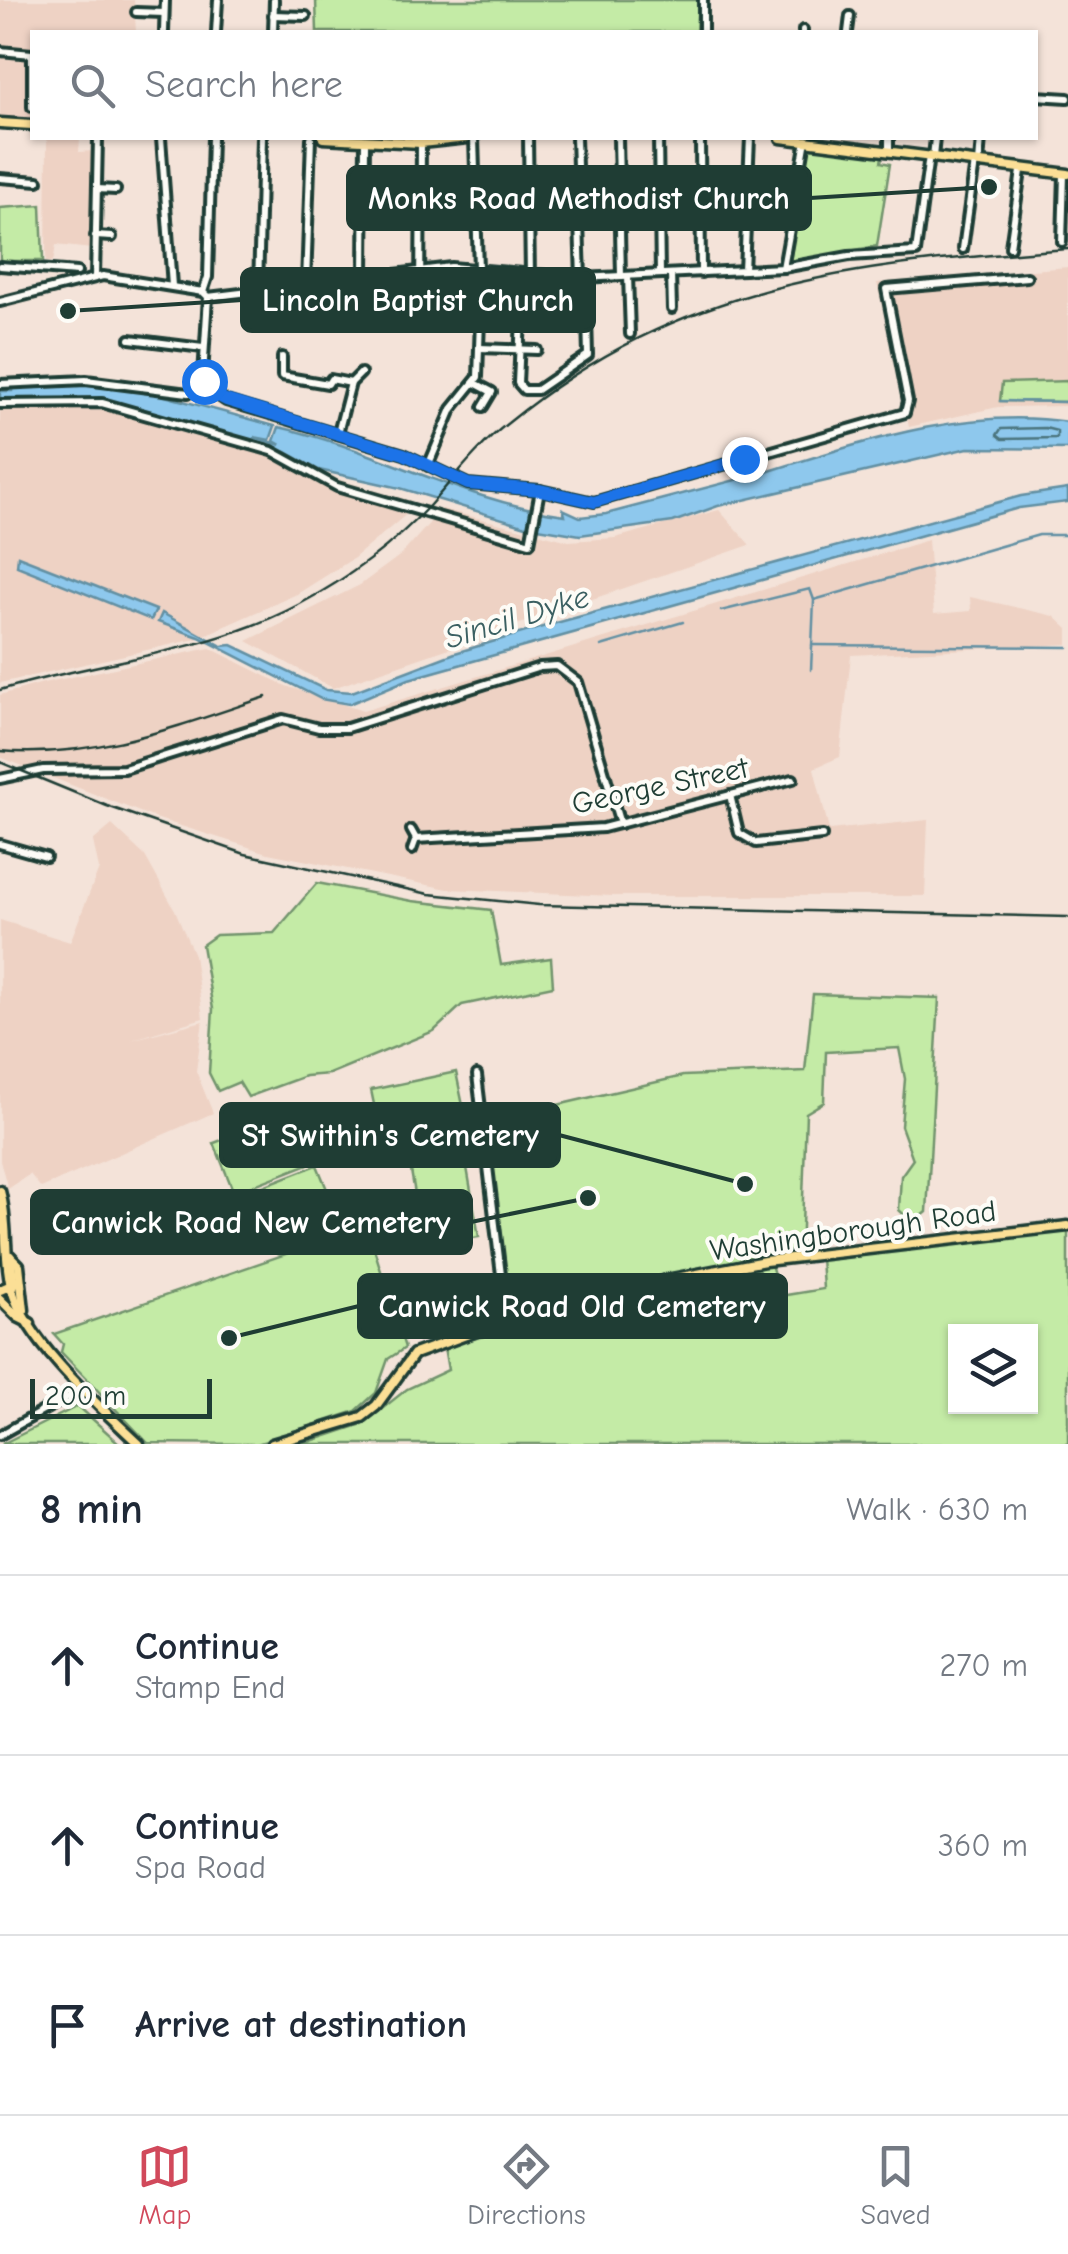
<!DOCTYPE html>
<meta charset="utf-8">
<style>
body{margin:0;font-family:"Comic Neue",sans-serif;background:#f2f2f3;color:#1f2937}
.controls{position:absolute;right:30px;bottom:30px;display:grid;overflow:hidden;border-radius:0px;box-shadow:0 2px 8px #0004}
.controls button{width:90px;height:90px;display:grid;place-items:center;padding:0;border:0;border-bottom:2px solid #e0e1e3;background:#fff;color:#1f2937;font:50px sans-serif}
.scale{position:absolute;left:30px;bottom:25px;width:182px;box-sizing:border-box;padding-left:10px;border:5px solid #1f3d34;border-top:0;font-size:28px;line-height:35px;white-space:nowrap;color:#1f3d34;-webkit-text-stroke:8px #fdfcf7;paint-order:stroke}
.stop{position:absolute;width:30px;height:30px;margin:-22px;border:8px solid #1a73e8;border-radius:50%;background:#fff}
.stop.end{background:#1a73e8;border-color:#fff;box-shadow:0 2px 10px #0008}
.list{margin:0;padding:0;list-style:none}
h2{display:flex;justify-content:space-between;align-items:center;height:130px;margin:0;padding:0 40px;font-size:42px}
h2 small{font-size:32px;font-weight:400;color:#747a83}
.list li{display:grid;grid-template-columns:65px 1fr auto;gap:30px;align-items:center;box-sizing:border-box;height:180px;padding:0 40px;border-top:2px solid #e0e1e3}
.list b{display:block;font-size:38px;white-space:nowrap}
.list p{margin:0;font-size:32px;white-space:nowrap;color:#747a83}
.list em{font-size:32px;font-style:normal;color:#747a83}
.icon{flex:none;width:55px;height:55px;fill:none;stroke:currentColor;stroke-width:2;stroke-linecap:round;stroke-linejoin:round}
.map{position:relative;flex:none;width:1068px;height:1444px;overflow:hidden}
.search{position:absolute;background:#fff;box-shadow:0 2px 8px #0004;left:30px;right:30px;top:30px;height:110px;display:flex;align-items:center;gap:25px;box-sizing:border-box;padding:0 35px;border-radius:0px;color:#747a83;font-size:38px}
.sheet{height:670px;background:#fff}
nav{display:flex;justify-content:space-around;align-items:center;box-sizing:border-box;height:140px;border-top:2px solid #e0e1e3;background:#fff;font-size:28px;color:#747a83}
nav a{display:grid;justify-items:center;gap:5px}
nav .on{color:#d1495b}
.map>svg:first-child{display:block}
</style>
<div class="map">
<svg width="1068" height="1444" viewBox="0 0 1068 1444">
<rect width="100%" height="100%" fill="#f4e3d9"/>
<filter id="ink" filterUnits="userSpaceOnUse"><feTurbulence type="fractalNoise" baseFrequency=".01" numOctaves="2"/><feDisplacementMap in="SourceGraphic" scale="20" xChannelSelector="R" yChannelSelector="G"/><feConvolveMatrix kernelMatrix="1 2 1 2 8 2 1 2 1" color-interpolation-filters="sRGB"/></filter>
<g filter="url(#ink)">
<g fill="#eed2c4">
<path d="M0 0H134L136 32H32V119L0 116Z"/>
<path d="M47 138H80L79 152 94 151 95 165 92 249 56 245 53 262H46Z"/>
<path d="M1068 267V406L998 407 909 427 877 283Z"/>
<path d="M94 400 286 452 332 478 411 501 408 513 354 558 297 594 196 639 0 683V401Z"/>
<path d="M442 509 569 541 615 538 719 510 750 545 333 688 247 641 360 585 402 554Z"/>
<path d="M928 540 934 614 971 611 970 597 1054 616 1068 629V644L851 655 840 757 814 768 829 830 928 820 925 896H614L448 889 268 853 155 818 0 757V695L43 683 210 648 286 686 363 711Z"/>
<path d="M112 825 145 856 175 910 194 955 203 1018 131 1040 203 1021 196 1071 213 1113 41 1188 30 1174 8 1189 0 1161V920L70 942 99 869 93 841Z"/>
</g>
<g fill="#c4eba6" stroke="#72946d" stroke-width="2.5" fill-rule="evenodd">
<path d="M316 0H698L696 32H317Z"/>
<path d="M807 143 883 152 881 162 890 164 877 246 790 262Z"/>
<path d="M41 205 43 261H0V208Z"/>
<path d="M1068 381V402L1000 401 1002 383Z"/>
<path d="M317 883 412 901 491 910 501 965 551 958 553 986 462 1005 434 1031 329 1074 305 1076 248 1097 239 1082 218 1091 209 1073 213 1009 202 945 216 935 274 933Z"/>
<path d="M813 994 939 998 927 1212 913 1223 899 1210 901 1176 913 1159 901 1126 905 1079 899 1048 826 1052 824 1102 806 1113 801 1255 663 1278 576 1307 510 1321 501 1295 479 1123 683 1076 805 1071Z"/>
<path d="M456 1072 467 1125 382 1143 371 1090Z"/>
<path d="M296 1111 316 1161 234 1193 214 1143Z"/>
<path d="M464 1150 479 1237 424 1246 409 1159Z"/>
<path d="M317 1165 338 1216 255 1248 235 1197Z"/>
<path d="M367 1226 405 1348 388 1359 376 1393 356 1411 257 1444 148 1443 61 1352 63 1344 54 1334Z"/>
<path d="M1068 1230V1444H302L363 1424 407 1389 448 1370 444 1347 676 1282 771 1264 780 1296 823 1289 821 1257ZM956 1332H1030V1406H956Z"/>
<path d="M78 1406 120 1444H2Z"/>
</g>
<g fill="#8ec8ed" stroke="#6290a3" stroke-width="2.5">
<path d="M68 384 150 392 275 426 270 440 254 437 281 445 274 441 279 427C376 449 465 502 565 515L563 509 580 517 606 514 751 476 753 470 763 473C860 443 965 406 1068 422V449L968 448 718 506 673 522 580 535 526 526 400 488 319 470 286 452 108 401H0V391H12V387Z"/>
<path d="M1068 489V502L1019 508 409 679 349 704 321 699 199 637 158 622 162 613 222 646 232 645 326 690 352 692 455 653 556 623 1021 496Z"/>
<path d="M18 556 156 610 151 620 17 566Z"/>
</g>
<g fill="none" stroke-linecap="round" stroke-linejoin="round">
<path stroke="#4b757e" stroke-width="2.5" d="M1045 428 1057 431V438L1002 439 997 435 1001 429Z"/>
<g stroke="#6290a3" stroke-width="2.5">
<path d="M1000 401 1068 402"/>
<path d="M814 600 1039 535H1068"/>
<path d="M721 611 810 589 814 600 811 670"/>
<path d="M812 645 1068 647"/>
<path d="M601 646 683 622"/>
</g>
<g stroke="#1f3d34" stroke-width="14">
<g id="minor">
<path d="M136 12 164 13"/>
<path d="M273 15 306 16"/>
<path d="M164 32 165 0"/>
<path d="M216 32 218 0"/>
<path d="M273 32 274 0"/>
<path d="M703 32V0"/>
<path d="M803 32V30"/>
<path d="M848 32 850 16"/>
<path d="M0 51 32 54V107"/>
<path d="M1036 96 1068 98"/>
<path d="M161 138 172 286"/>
<path d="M474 138 478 269"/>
<path d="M528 138 530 275"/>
<path d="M576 138 581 278"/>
<path d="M618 138 621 276"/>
<path d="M658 138 660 274"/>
<path d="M700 138 701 273"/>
<path d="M889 150V138"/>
<path d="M933 157 935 138"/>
<path d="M979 163 981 138"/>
<path d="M0 178 38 181"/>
<path d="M97 189 116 190"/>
<path d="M95 236 112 237"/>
<path d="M1062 242 1064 174"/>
<path d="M1010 247 1021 171"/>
<path d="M963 249 975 162"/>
<path d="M0 266 77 272"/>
<path d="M783 268 806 140"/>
<path d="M744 270 750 138"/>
<path d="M671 274 672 309"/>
<path d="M628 276 630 334"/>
<path d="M95 277 98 138"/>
<path d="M364 277 365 140"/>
<path d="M306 284 311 138"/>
<path d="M258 290 262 138"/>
<path d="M208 297 451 267 581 278 783 268 849 256 916 252 929 156"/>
<path d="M420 299 421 143"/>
<path d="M0 302 103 276 203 292"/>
<path d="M521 318 518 383 524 390H537L588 355 586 278"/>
<path d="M130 339 203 348"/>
<path d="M480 348 537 350"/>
<path d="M282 357V376L328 384 331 379 351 383"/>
<path d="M475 383 492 392 483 407"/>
<path d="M0 384 86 380 188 393 207 388"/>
<path d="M207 388 226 401 404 454 468 484 540 490 594 502 905 413 908 401 886 289 1027 277"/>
<path d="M207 388 203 375 208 297 203 292 208 277 212 138"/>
<path d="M0 404 102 403 272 451 337 487 530 543 540 490"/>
<path d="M338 433 351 383 361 373"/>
<path d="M428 466 452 409 478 377 480 319 500 288 503 272"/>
<path d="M0 779 43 770 124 769 283 719 319 728H347L540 667 557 666 578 682 620 824"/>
<path d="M730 795 739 833 756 843 822 836"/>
<path d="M411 830 416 839 603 828 793 779"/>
<path d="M0 844 46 857"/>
<path d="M412 850 416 839"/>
<path d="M477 1075 507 1325"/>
<path d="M0 1435 82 1389"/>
</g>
</g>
<g stroke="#1f3d34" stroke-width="15">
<g id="major">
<path d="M0 123 32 125"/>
<path d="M323 138 421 143 467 138"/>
<path d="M781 138 1068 174"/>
<path d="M0 1191C9 1225 3 1259 12 1290 27 1342 99 1406 139 1444"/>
<path d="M10 1256 19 1265 24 1310"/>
<path d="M10 1256 14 1284"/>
<path d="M0 1290 14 1284"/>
<path d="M0 1299 18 1317 30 1323"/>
<path d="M272 1444 362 1417 376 1406 414 1354 477 1331 581 1309 666 1280 765 1261 1068 1226"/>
</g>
</g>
<use href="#minor" stroke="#fdfcf7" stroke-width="6"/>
<use href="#major" stroke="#fbdf96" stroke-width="8"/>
<g stroke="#1f3d34" stroke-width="2.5">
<path d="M0 690C99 660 205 654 298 605 347 579 392 546 430 505 455 477 478 446 508 423 683 281 852 265 1068 249"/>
<path d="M0 751C95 759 178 726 266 697"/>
<path d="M0 762 107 806 245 854 429 894 539 905 1068 917"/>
</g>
</g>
</g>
<g fill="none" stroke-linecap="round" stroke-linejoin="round" filter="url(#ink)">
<path stroke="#1a73e8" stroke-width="12" d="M204 381 210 392 226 400 404 454 468 484 540 490 594 502 744 459"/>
</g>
<g text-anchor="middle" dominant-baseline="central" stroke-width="8" stroke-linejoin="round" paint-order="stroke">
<g font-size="30" fill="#1f3d34" stroke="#fdfcf7">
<text transform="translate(660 786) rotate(-12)">George Street</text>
<text transform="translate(853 1231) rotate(-8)">Washingborough Road</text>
</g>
<g font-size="32" font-style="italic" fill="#3b6062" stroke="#fdfcf7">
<text transform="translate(517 617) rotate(-17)">Sincil Dyke</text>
</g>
</g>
<path fill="none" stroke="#1f3d34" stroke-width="4" d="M989 187L810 198M68 311L242 300M745 1184L559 1135M588 1198L471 1222M229 1338L359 1306"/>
<g fill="#1f3d34" stroke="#fdfcf7" stroke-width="4">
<circle cx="989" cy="187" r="10"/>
<circle cx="68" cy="311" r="10"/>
<circle cx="745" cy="1184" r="10"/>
<circle cx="588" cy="1198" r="10"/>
<circle cx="229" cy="1338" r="10"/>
</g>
<g fill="#1f3d34" stroke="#1f3d34" stroke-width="4">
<rect x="348" y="167" width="462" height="62" rx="10"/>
<rect x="242" y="269" width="352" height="62" rx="10"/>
<rect x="221" y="1104" width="338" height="62" rx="10"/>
<rect x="32" y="1191" width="439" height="62" rx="10"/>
<rect x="359" y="1275" width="427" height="62" rx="10"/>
</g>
<g font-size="32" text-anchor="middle" font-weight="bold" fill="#fff">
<text x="579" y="209">Monks Road Methodist Church</text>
<text x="418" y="311">Lincoln Baptist Church</text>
<text x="390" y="1146">St Swithin's Cemetery</text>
<text x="251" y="1233">Canwick Road New Cemetery</text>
<text x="572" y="1317">Canwick Road Old Cemetery</text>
</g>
</svg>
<div class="controls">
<button><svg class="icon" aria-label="layers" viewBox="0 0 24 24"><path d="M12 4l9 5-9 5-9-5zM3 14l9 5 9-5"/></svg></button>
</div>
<div class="scale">200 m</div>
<div class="stop" style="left:204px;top:381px"></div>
<div class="stop end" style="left:744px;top:459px"></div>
<div class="search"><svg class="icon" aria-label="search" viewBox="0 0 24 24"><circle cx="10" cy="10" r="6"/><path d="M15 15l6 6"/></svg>Search here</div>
</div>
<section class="sheet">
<h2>8 min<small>Walk · 630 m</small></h2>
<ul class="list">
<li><svg class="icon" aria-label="ahead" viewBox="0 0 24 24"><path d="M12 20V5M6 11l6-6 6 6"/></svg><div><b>Continue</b><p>Stamp End</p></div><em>270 m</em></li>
<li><svg class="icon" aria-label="ahead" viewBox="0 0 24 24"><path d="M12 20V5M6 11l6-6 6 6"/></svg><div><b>Continue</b><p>Spa Road</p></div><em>360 m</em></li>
<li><svg class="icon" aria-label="arrive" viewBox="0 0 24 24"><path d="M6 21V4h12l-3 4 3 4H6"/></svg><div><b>Arrive at destination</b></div></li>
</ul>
</section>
<nav>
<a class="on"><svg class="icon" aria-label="map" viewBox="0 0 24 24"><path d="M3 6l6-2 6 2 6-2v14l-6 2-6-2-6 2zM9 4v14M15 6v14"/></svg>Map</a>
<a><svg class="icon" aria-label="directions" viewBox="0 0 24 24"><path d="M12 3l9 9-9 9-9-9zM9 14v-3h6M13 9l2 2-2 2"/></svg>Directions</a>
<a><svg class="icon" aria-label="saved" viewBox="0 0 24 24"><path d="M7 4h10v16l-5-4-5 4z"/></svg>Saved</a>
</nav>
